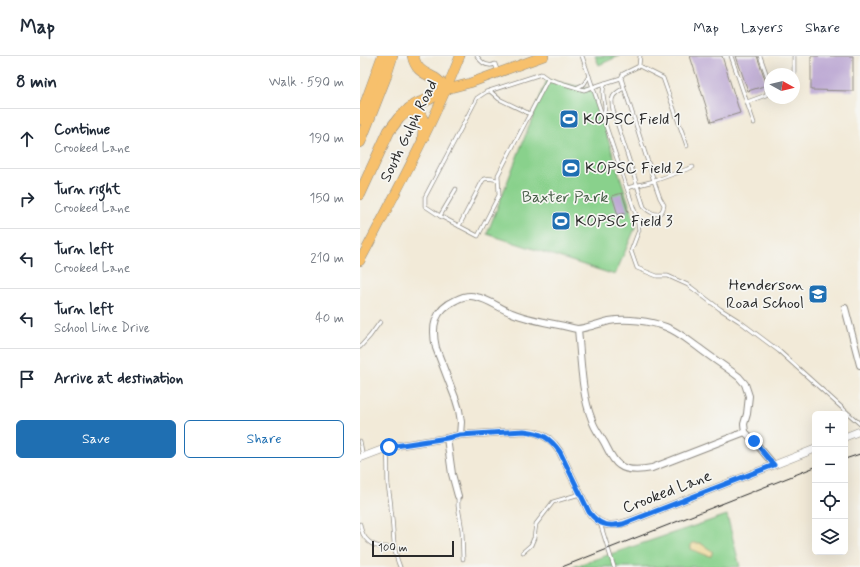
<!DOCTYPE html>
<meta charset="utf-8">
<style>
body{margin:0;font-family:Mynerve,sans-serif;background:#f6f6f7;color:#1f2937}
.controls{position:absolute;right:12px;bottom:12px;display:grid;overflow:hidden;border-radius:6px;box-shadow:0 4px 16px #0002}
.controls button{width:36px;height:36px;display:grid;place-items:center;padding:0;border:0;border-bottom:1px solid #e0e1e3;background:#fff;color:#1f2937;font:20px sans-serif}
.compass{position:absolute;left:404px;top:12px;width:36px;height:36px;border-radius:50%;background:#fff;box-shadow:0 4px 16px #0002;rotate:98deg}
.scale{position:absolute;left:12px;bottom:10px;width:82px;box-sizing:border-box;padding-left:4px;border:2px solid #2b2b2b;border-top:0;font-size:11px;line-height:14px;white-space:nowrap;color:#2b2b2b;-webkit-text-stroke:3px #f6f6f2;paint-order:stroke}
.stop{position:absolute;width:12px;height:12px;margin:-9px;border:3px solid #1a73e8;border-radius:50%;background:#fff}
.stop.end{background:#1a73e8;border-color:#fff;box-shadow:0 1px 4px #0008}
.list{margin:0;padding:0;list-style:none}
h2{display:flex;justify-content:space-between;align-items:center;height:52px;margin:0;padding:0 16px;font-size:17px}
h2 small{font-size:13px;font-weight:400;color:#747a83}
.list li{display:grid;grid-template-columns:26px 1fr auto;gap:12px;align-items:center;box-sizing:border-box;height:60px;padding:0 16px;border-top:1px solid #e0e1e3}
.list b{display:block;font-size:15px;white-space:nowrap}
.list p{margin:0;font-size:13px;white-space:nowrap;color:#747a83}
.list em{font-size:13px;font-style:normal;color:#747a83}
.actions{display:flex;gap:8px;padding:12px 16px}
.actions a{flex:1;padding:9px 0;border:1px solid #1f6fb2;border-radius:6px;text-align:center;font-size:14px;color:#1f6fb2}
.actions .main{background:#1f6fb2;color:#fff}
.icon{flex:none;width:22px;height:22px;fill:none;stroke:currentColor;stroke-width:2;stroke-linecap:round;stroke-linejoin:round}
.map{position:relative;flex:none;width:500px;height:511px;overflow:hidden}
header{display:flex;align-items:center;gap:24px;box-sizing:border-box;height:56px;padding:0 20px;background:#fff;border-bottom:1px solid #e0e1e3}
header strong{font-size:19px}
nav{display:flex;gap:22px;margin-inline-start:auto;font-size:14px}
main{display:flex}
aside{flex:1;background:#fff}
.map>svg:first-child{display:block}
</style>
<header>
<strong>Map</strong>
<nav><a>Map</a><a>Layers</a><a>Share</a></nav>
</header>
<main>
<aside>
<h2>8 min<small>Walk · 590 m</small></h2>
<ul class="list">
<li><svg class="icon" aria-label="ahead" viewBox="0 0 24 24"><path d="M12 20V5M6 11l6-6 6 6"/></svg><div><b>Continue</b><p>Crooked Lane</p></div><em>190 m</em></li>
<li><svg class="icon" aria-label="right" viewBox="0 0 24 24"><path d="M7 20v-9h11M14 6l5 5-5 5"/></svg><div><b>Turn right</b><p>Crooked Lane</p></div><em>150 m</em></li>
<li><svg class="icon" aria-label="left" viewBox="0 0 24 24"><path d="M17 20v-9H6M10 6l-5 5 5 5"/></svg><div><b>Turn left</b><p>Crooked Lane</p></div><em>210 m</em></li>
<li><svg class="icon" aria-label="left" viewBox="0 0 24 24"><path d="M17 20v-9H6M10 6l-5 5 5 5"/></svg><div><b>Turn left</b><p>School Line Drive</p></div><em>40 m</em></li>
<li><svg class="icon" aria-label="arrive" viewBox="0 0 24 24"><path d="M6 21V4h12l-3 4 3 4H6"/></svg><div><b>Arrive at destination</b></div></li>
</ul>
<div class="actions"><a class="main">Save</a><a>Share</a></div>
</aside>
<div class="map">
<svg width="500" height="511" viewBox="0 0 500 511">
<rect width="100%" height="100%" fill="#f6f6f2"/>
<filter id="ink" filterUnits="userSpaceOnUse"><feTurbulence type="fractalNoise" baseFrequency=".025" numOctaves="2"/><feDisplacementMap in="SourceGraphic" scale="8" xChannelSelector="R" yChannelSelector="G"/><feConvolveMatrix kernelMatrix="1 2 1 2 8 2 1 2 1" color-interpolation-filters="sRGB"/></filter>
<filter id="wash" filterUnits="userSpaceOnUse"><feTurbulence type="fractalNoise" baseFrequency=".012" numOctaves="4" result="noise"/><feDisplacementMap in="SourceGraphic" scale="16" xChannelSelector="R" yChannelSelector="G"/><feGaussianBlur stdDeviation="0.9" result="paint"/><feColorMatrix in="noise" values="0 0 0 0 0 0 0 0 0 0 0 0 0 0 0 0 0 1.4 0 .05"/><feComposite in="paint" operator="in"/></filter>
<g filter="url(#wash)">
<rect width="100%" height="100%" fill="#f2ead8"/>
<g fill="#89d18c" stroke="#5a7e5c">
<path d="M235 0H259L239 9Z"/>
<path d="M187 24 232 33 276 170 255 219 127 178Z"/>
<path d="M367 459 380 511H212Z"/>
</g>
<path fill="#eeda9e" stroke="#8c8264" d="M333 487H340L352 495V498L351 500C346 500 337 495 331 493V489Z"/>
<g id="blocks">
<g fill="#beaad4">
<path d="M330 0H362L380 57 351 66Z"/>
<path d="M376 0H397L407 29 388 35Z"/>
<path d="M451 0H493V35L451 34Z"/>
<path d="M262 137 268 156 258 159 252 140Z"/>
</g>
</g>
</g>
<g filter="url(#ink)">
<use href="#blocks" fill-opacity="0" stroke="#8e8a82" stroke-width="1"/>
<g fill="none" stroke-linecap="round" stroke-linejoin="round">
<g stroke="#8e8a82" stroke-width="4.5">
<g id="service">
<path d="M117 0C119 3 124 9 129 9 131 10 133 9 135 8L138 16"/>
<path d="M222 0 229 20 277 162 279 174 271 195 277 212 297 220H308L328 229 360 253 379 265 419 295 500 368"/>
<path d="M280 0 279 10 303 22 327 90"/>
<path d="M371 0 394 67"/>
<path d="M434 17V0"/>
<path d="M188 23 181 18 126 36 117 42 65 141V150L80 160 118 180 139 139 138 119 188 23 224 34 245 27"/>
<path d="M218 31 224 28 229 20"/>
<path d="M264 32C253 38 250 41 253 54L284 151C291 158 302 163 304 149L300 142 294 125 261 22 263 18 279 10"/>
<path d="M130 35 139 43 170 58"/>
<path d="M387 46 406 39 410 28 400 0"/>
<path d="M243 61C244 57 245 54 245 51 244 41 241 37 245 27L261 22"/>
<path d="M267 132 294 125 333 111"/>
<path d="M80 160 96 133"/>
<path d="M99 170 123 124C126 121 133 123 138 124"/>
<path d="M0 291 10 280 20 266"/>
<path d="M0 385 3 401"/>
<path d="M26 392C29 405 27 416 28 429 29 437 31 445 31 453 34 472 32 493 40 511"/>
<path d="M98 440V450L102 474 103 503"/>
<path d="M240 467 254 511"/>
<path d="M0 468C2 483 12 492 27 491"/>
<path d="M163 496 171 489 174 482 176 468 193 446 220 438"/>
</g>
</g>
<g stroke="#8e8a82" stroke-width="8">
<g id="minor">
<path d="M485 252 500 309"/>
<path d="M218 273C221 302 221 337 232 364 234 372 240 379 244 386 248 393 252 404 259 409 268 416 282 414 292 412L385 376"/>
<path d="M100 379 101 366 99 354 96 344 76 292C71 270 74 254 96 244 102 241 110 239 116 241 129 243 140 253 152 257 167 263 183 266 199 269 205 270 211 272 217 273 224 273 241 267 249 265 267 262 290 265 306 271 319 276 329 285 339 292 352 302 366 311 379 321L385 328 389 340 387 358 384 368 385 376 394 385 414 409"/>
<path d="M87 382 92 418 98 440"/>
</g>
</g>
<g stroke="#8e8a82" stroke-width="8">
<g id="tertiary">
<path d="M485 381 500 375"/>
<path d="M0 402 29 391 87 382 100 379 164 375 174 376 182 379 189 383 194 388 200 396 229 456C242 473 254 471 273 464L455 393"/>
</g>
</g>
<g stroke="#8e8a82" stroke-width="10">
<g id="primary">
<path d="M87 33 110 27 184 0"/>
<path d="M0 205C35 138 72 71 100 0"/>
</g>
</g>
<g stroke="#8e8a82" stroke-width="12">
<g id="motorway">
<path d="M49 53C65 59 65 66 63 82"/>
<path d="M0 63 23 0"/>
<path d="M0 86 25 22 32 0"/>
<path d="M0 138 29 75 39 62 54 49 69 43 87 33C83 30 79 25 74 22 63 16 56 14 53 0"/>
</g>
</g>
<use href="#service" stroke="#fff" stroke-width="3"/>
<use href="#minor" stroke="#fff" stroke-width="6"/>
<use href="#tertiary" stroke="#fff" stroke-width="7"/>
<use href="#primary" stroke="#f7c06c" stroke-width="9"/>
<use href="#motorway" stroke="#f7c06c" stroke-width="11"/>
<g stroke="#2b2b2b" stroke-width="1">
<path d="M485 403 500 398"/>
<path d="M202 511 455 411"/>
</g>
</g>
</g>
<g fill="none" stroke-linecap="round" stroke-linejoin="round" filter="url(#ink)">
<path stroke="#1a73e8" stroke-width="5" d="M29 391 87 382 100 379 164 375C182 377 190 382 200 396L229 456C239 469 247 471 263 468L414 409 394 385"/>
</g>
<defs>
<g id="stadium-square" transform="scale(1)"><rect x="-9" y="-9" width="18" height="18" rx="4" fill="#1f6fb2" stroke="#f6f6f2"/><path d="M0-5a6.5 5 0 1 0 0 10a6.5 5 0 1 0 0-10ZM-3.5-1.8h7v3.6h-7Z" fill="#fff"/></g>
<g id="school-square" transform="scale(1)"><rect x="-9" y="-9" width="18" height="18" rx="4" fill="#1f6fb2" stroke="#f6f6f2"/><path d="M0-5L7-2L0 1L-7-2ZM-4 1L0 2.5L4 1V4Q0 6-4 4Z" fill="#fff"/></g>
</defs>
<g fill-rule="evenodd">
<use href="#stadium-square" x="209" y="63"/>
<use href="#stadium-square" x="211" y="112"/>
<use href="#stadium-square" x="201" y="165"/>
<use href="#school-square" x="458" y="238"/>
</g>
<g text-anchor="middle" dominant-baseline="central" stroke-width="3.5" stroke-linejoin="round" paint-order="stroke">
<g font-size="16" fill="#2b2b2b" stroke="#f6f6f2" text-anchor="start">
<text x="223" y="63">KOPSC Field 1</text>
<text x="225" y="112">KOPSC Field 2</text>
<text x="215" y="165">KOPSC Field 3</text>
<text x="444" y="229" text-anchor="end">Henderson<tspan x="444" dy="18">Road School</tspan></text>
</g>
<g font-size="16" fill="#2b2b2b" stroke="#f6f6f2">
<text transform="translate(49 75) rotate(-64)">South Gulph Road</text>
<text transform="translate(307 436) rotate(-21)">Crooked Lane</text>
</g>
<g font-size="16" fill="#475d48" stroke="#f6f6f2">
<text x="205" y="141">Baxter Park</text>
</g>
</g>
</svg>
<div class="controls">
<button>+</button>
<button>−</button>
<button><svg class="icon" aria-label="locate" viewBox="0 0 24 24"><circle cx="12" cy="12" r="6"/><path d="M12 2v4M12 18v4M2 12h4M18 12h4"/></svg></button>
<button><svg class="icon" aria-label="layers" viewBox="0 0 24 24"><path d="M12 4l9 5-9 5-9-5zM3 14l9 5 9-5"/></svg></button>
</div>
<svg class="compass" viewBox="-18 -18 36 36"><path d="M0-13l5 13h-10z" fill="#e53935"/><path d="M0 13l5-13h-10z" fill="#747a83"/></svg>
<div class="scale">100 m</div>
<div class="stop" style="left:29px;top:391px"></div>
<div class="stop end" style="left:394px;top:385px"></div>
</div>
</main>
